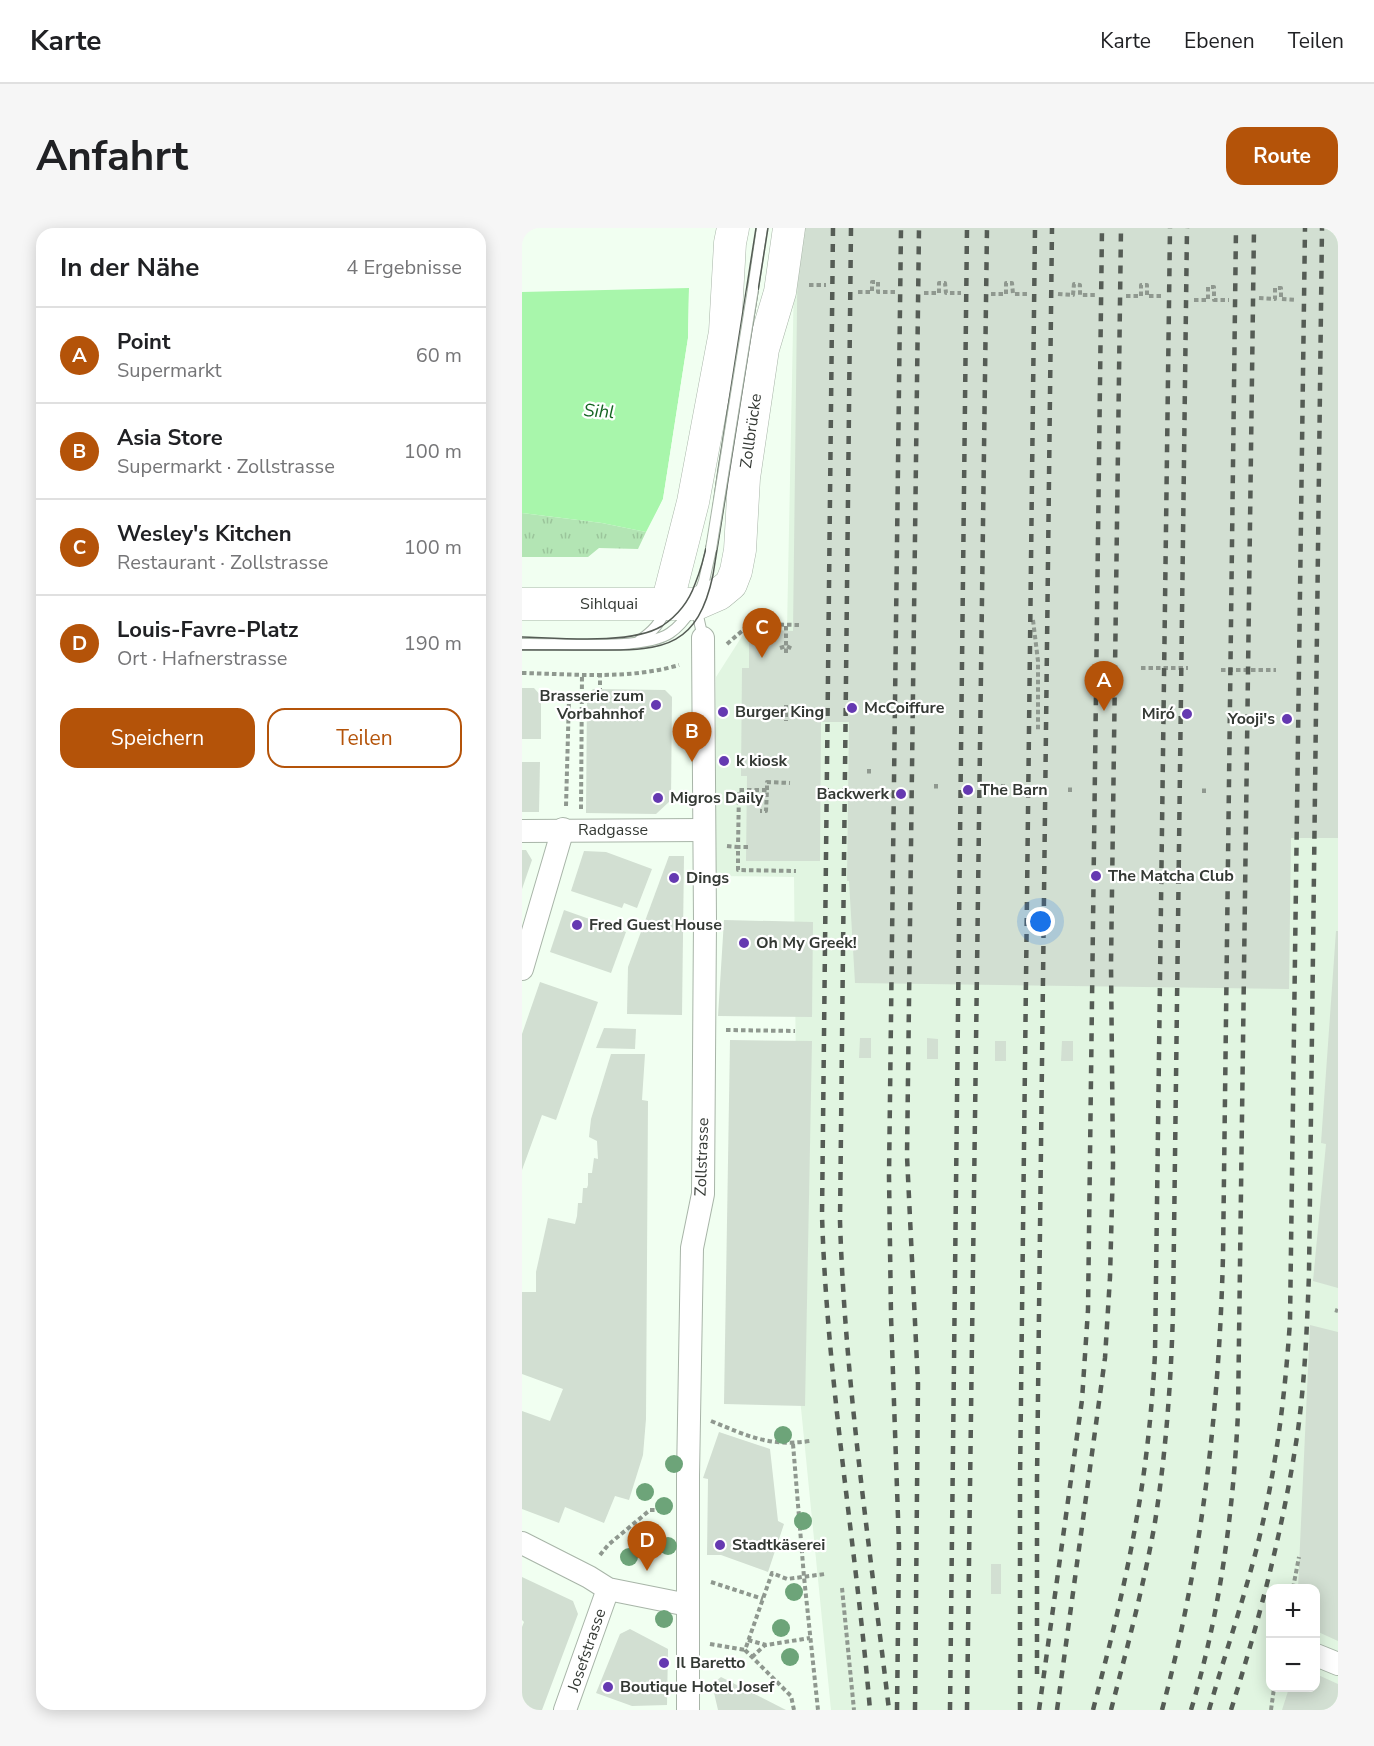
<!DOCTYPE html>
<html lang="de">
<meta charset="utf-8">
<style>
body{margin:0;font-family:"Nunito Sans",sans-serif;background:#f6f6f6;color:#202124}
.controls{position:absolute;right:18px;bottom:18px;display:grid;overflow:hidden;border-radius:12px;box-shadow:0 3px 15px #0003}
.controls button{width:54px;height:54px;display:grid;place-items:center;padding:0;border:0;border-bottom:2px solid #e0e0e0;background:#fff;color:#202124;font:30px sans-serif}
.you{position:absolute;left:519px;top:694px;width:21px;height:21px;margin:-15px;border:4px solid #fff;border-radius:50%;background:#1a73e8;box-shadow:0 0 0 9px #1a73e833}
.badge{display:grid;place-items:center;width:39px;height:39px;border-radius:50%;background:#b45309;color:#fff;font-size:20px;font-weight:700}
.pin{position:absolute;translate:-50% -50px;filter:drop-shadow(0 2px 3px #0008)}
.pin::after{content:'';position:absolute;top:32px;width:21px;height:18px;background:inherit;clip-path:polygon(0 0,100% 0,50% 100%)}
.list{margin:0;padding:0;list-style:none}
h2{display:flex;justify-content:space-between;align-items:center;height:78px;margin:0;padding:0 24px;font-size:26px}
h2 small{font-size:20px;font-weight:400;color:#757577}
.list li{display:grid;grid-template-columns:39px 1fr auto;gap:18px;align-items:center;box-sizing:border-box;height:96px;padding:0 24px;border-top:2px solid #e0e0e0}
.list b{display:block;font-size:22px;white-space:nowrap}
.list p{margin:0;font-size:20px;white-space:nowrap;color:#757577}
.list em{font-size:20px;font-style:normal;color:#757577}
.actions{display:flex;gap:12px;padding:18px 24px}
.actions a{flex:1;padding:14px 0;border:2px solid #b45309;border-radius:18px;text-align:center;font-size:21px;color:#b45309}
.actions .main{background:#b45309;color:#fff}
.map{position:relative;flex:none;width:816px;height:1482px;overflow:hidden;border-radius:18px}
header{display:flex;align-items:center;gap:36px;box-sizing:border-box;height:84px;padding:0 30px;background:#fff;border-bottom:2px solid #e0e0e0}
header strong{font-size:28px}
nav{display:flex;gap:33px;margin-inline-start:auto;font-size:21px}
.intro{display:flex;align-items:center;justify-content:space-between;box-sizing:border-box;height:144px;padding:0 36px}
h1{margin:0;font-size:42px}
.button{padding:15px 27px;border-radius:18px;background:#b45309;color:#fff;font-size:21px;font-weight:700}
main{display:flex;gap:36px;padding:0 36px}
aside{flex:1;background:#fff;border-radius:18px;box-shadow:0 3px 15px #0003}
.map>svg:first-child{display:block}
</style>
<header>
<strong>Karte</strong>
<nav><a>Karte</a><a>Ebenen</a><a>Teilen</a></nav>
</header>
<div class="intro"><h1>Anfahrt</h1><a class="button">Route</a></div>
<main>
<aside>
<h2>In der Nähe<small>4 Ergebnisse</small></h2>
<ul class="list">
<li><span class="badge">A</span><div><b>Point</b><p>Supermarkt</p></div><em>60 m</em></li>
<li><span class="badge">B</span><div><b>Asia Store</b><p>Supermarkt · Zollstrasse</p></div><em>100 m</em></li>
<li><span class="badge">C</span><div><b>Wesley's Kitchen</b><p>Restaurant · Zollstrasse</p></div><em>100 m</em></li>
<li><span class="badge">D</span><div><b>Louis-Favre-Platz</b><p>Ort · Hafnerstrasse</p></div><em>190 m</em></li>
</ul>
<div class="actions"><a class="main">Speichern</a><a>Teilen</a></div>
</aside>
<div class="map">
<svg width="816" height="1482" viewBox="0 0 816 1482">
<defs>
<pattern id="grass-tufts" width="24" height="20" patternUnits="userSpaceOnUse" patternTransform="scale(1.5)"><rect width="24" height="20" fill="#b3e5b4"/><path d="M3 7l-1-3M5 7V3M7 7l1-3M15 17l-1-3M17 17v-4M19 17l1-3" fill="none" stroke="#9bc59b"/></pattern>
</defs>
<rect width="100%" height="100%" fill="#f1fff1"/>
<path fill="#e1f5e1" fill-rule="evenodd" d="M273 0H816V1482H309L277 1160 272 649 194 648V449L224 402H265ZM748 1360H794V1460H748Z"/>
<path fill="url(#grass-tufts)" d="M0 285 80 295 124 304 116 321 77 320 66 329H0Z"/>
<path fill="#a8f6ab" d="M167 60 166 110 141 271 124 304 80 295 0 285V64Z"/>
<path fill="#f1fff1" d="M167 60H170L169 111 144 272 127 306 124 307 141 271 166 110Z"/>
<g fill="#d2dfd2">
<path d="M276 0H816V610H769L767 761 333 755 327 653H325L327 494H299L298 633H224L225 548H219L220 440H227V402L271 403Z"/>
<path d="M0 460H12L19 468V511H0Z"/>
<path d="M71 461 143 462 150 469 149 572 134 586 64 585 65 467Z"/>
<path d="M0 534H18L17 584H0Z"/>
<path d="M0 622H4L10 632 0 661Z"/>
<path d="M62 623 84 624 130 641 115 680 102 675 100 680 49 663Z"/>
<path d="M147 628H162L160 787 105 786 106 739Z"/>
<path d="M42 682 104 704 89 745 28 724Z"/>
<path d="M202 692 291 694 290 789 196 788Z"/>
<path d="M814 703H816V1060L791 1053 804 916 799 915Z"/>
<path d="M18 754 76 774 34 892 20 887 0 942V806Z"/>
<path d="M82 800 114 801 113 821 74 820Z"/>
<path d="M338 810H349V830H337Z"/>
<path d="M405 810 416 811V831H405Z"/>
<path d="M208 812 290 813 283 1178 202 1176Z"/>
<rect x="473" y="813" width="11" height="20"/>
<path d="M540 813H551V833H539Z"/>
<path d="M89 826H123L120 872 126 873 124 1191 121 1227 107 1272 93 1268 82 1295 43 1279 37 1295 0 1281V1183L28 1193 41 1161 0 1146V1064H14V1044L26 990 53 996 55 988 56 975H60L61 960H65L66 957V945H70L72 930 76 931 75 913 67 909 69 891Z"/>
<path d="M788 1097 816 1104V1413L794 1403V1360H776Z"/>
<path d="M197 1204 248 1221 256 1293 262 1296 246 1344 199 1327H185L186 1251 181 1250Z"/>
<rect x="469" y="1336" width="10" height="30"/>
<path d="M0 1349 51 1373 56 1386 20 1482H0V1399L2 1394 0 1392Z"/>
<path d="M108 1401 146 1421 145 1477 110 1478 74 1465 98 1406Z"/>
<path d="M794 1446 816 1456V1482H760L767 1460H794Z"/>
<path d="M199 1449 264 1482H196L190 1456Z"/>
</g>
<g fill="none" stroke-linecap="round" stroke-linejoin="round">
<g stroke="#a8b5a8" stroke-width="12">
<g id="lane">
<path d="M231 61 240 0"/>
<path d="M177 367 182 353 189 321"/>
<path d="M174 379 181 410"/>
<path d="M117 413C131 403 138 396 144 380"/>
<path d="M0 416C35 415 122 423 148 405 157 399 164 390 170 381"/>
</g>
</g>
<g stroke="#a8b5a8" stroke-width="24">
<g id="street">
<path d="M0 603 182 602"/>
<path d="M0 741 41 601"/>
<path d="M0 1315 67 1349 86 1361 166 1377"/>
<path d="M794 1427 816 1436"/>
<path d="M43 1482 86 1361"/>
<path d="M166 1482V1248L170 1020 181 966 183 694 181 410"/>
</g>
</g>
<g stroke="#a8b5a8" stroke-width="33">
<g id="secondary">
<path d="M0 376H174L197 366 209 356 214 343 218 322 222 250 241 121 258 64 267 0"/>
<path d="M145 376 171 274 203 104 208 15 211 0"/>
</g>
</g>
<g stroke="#8f988f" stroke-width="4" stroke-dasharray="4.5 3" stroke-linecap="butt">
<path d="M287 57H304"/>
<path d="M336 64H350V54H356V64H373"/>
<path d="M402 65H417V55H423L424 65H439"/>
<path d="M469 66H484V55H490L491 66H506"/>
<path d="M536 66 551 67 552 56 558 57V67H573"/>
<path d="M604 68H619V57H625V68H640"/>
<path d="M737 70 753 71V60H759V71L774 72"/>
<path d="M672 72H686V59H692V72H707"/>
<path d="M511 392 516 433V502"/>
<path d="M205 416 228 396 277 397"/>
<path d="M258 420 264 418 271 421"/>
<path d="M264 425V396"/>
<path d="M619 440H666"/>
<path d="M699 442H754"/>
<path d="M0 445C52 446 107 452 157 437"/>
<path d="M78 445V461"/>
<path d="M264 477V493"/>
<path d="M347 541V548"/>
<path d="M414 556V562"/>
<path d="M481 556V562"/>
<path d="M245 562V554L268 555"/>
<path d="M548 564V558"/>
<path d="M682 565V560"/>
<path d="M44 578 47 470"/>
<path d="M59 581 60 446"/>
<path d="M205 618 216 619V642L274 643"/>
<path d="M226 619H216L217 562H245L244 583H238"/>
<path d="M204 802 273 803"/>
<path d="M813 1082 816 1083"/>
<path d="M189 1193C226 1208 247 1219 288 1213"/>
<path d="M271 1216 282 1349 296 1482"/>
<path d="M78 1327 86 1317 128 1282H143"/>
<path d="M189 1354 241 1371"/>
<path d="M320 1360 332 1482"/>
<path d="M771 1360 777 1329"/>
<path d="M226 1412 244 1417 288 1410"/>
<path d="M188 1416 223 1422"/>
<path d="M230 1429 243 1417"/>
<path d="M272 1482 269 1468 223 1422 250 1345 265 1351 303 1346"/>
<path d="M749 1482 752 1460"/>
</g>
<use href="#lane" stroke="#fff" stroke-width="10"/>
<use href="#street" stroke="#fff" stroke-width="22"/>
<use href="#secondary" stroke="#fff" stroke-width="32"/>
<g stroke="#555c55" stroke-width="1.5">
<path d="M0 409C37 410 109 417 140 398 155 388 167 373 173 356 189 317 191 271 198 230 210 153 222 77 234 0"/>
<path d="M0 422C26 422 53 422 79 422 144 423 176 417 191 347L246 0"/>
</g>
<g stroke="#555c55" stroke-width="4.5" stroke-dasharray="8 8" stroke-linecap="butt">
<path d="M311 0 300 987C305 1153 334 1317 348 1482"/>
<path d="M329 0 318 993C323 1155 348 1320 367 1482"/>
<path d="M515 1446V1252L530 0"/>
<path d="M375 1482 377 1318 369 1088 367 948 379 0"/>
<path d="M393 1482 396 1156 385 928 397 0"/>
<path d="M428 1482 445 0"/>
<path d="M445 1482 465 0"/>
<path d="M498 1482V1253L513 0"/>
<path d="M517 1482 560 1172 566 1082 580 0"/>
<path d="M535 1482 583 1130 588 1049 591 937 589 736 599 0"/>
<path d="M571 1482C587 1420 603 1358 614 1294 624 1239 630 1182 633 1126L648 0"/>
<path d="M589 1482C605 1420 622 1357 633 1294 644 1224 649 1154 651 1084L665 0"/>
<path d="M640 1482C680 1334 697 1182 701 1028L714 0"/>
<path d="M669 1482C698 1385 711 1286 716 1185L732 0"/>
<path d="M687 1482C703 1426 722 1371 736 1315 754 1242 763 1168 768 1093L783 0"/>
<path d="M709 1482C738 1390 762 1297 776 1202 783 1150 785 1098 787 1046L800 0"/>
</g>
<g stroke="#a8b5a8" stroke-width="12" stroke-linecap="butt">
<path id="lane-bridge" d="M189 321 231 61"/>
</g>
<use href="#lane-bridge" stroke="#fff" stroke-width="10"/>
</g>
<g fill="#6da479">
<circle cx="261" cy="1207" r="9"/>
<circle cx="152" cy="1236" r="9"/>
<circle cx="123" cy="1264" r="9"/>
<circle cx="142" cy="1278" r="9"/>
<circle cx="281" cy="1293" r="9"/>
<circle cx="146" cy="1318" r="9"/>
<circle cx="107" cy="1329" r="9"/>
<circle cx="272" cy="1364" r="9"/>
<circle cx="142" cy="1391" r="9"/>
<circle cx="259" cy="1400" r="9"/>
<circle cx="268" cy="1429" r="9"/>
</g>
<g fill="#6539b1" stroke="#fff" stroke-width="2">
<circle cx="134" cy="477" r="6"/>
<circle cx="330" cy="480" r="6"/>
<circle cx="201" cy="484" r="6"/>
<circle cx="665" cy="486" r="6"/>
<circle cx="765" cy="491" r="6"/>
<circle cx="202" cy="533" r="6"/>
<circle cx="446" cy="562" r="6"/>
<circle cx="379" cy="566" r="6"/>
<circle cx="136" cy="570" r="6"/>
<circle cx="574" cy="648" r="6"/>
<circle cx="152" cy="650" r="6"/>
<circle cx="55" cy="697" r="6"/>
<circle cx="222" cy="715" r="6"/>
<circle cx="198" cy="1317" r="6"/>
<circle cx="142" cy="1435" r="6"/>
<circle cx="86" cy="1459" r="6"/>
</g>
<g text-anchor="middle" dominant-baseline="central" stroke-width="4.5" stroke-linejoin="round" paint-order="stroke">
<g font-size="16" fill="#343934" stroke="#fff">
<text transform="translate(229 203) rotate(-82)">Zollbrücke</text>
<text x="87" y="376">Sihlquai</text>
<text x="91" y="602">Radgasse</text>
<text transform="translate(180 929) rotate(-88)">Zollstrasse</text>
<text transform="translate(65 1422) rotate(-71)">Josefstrasse</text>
</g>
<g font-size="16" font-weight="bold" fill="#343934" stroke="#fff" text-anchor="start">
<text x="122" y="468" text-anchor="end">Brasserie zum<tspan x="122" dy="18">Vorbahnhof</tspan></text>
<text x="342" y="480">McCoiffure</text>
<text x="213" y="484">Burger King</text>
<text x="653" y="486" text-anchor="end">Miró</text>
<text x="753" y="491" text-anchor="end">Yooji's</text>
<text x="214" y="533">k kiosk</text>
<text x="458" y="562">The Barn</text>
<text x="367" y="566" text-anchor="end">Backwerk</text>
<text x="148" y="570">Migros Daily</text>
<text x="586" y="648">The Matcha Club</text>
<text x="164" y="650">Dings</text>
<text x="67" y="697">Fred Guest House</text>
<text x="234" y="715">Oh My Greek!</text>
<text x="210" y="1317">Stadtkäserei</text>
<text x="154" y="1435">Il Baretto</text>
<text x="98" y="1459">Boutique Hotel Josef</text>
</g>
<g font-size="18" font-style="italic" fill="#166523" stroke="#fff">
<text transform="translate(77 183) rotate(4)">Sihl</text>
</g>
</g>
</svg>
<div class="controls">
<button>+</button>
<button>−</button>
</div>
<div class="you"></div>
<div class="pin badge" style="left:582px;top:483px">A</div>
<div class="pin badge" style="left:170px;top:534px">B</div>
<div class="pin badge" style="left:240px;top:430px">C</div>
<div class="pin badge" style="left:125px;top:1343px">D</div>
</div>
</main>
